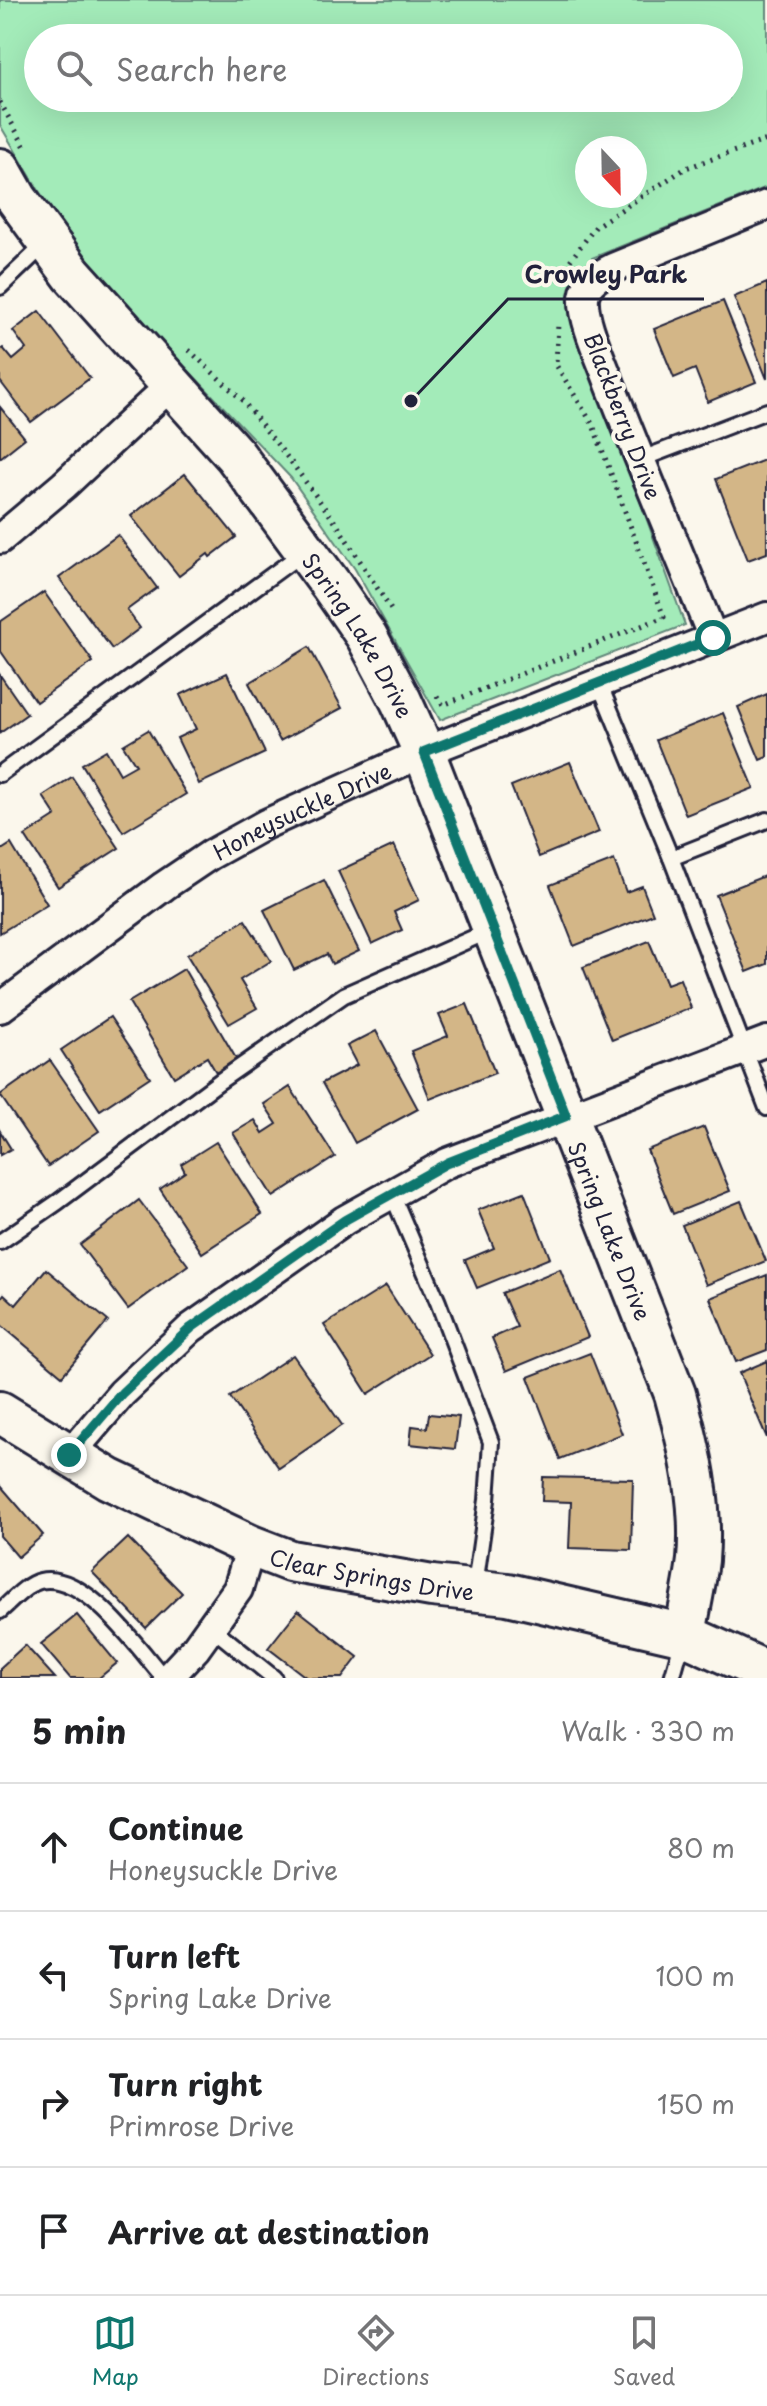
<!DOCTYPE html>
<meta charset="utf-8">
<style>
body{margin:0;font-family:"Playpen Sans",sans-serif;background:#f2f2f2;color:#202124}
.compass{position:absolute;left:575px;top:136px;width:72px;height:72px;border-radius:50%;background:#fff;box-shadow:0 8px 32px #0002;rotate:158deg}
.stop{position:absolute;width:24px;height:24px;margin:-18px;border:6px solid #0f766e;border-radius:50%;background:#fff}
.stop.end{background:#0f766e;border-color:#fff;box-shadow:0 2px 8px #0008}
.list{margin:0;padding:0;list-style:none}
h2{display:flex;justify-content:space-between;align-items:center;height:104px;margin:0;padding:0 32px;font-size:34px}
h2 small{font-size:26px;font-weight:400;color:#757577}
.list li{display:grid;grid-template-columns:52px 1fr auto;gap:24px;align-items:center;box-sizing:border-box;height:128px;padding:0 32px;border-top:2px solid #e0e0e0}
.list b{display:block;font-size:30px;white-space:nowrap}
.list p{margin:0;font-size:26px;white-space:nowrap;color:#757577}
.list em{font-size:26px;font-style:normal;color:#757577}
.icon{flex:none;width:44px;height:44px;fill:none;stroke:currentColor;stroke-width:2;stroke-linecap:round;stroke-linejoin:round}
.map{position:relative;flex:none;width:767px;height:1678px;overflow:hidden}
.search{position:absolute;background:#fff;box-shadow:0 8px 32px #0002;left:24px;right:24px;top:24px;height:88px;display:flex;align-items:center;gap:20px;box-sizing:border-box;padding:0 28px;border-radius:44px;color:#757577;font-size:30px}
.sheet{height:616px;background:#fff}
nav{display:flex;justify-content:space-around;align-items:center;box-sizing:border-box;height:112px;border-top:2px solid #e0e0e0;background:#fff;font-size:22px;color:#757577}
nav a{display:grid;justify-items:center;gap:4px}
nav .on{color:#0f766e}
.map>svg:first-child{display:block}
</style>
<div class="map">
<svg width="767" height="1678" viewBox="0 0 767 1678">
<rect width="100%" height="100%" fill="#fbf7ec"/>
<filter id="ink" filterUnits="userSpaceOnUse"><feTurbulence type="fractalNoise" baseFrequency=".0125" numOctaves="2"/><feDisplacementMap in="SourceGraphic" scale="16" xChannelSelector="R" yChannelSelector="G"/><feConvolveMatrix kernelMatrix="1 2 1 2 8 2 1 2 1" color-interpolation-filters="sRGB"/></filter>
<g filter="url(#ink)">
<path fill="#a3ebb9" stroke="#62867a" stroke-width="2" fill-rule="evenodd" d="M0 0H767V187L592 258 576 324 685 625 440 720 355 569 291 478 74 250 0 125ZM38 38H729V98H38ZM587 148H635V196H587Z"/>
<g fill="#d3b687" stroke="#22223b" stroke-width="2">
<path d="M767 283V379L734 297Z"/>
<path d="M723 301 756 382 708 402 695 369 674 378 654 329Z"/>
<path d="M39 311 90 378 31 422 0 381V350L3 348 13 360 26 349 13 331Z"/>
<path d="M0 407 25 438 0 458Z"/>
<path d="M767 459V553L748 560 716 479Z"/>
<path d="M185 474 236 537 210 557 208 554 179 576 131 516Z"/>
<path d="M118 535 157 588 127 610 140 628 112 649 59 578Z"/>
<path d="M44 592 93 662 36 702 0 650V622Z"/>
<path d="M309 647 342 708 280 741 249 683Z"/>
<path d="M227 673 265 753 199 784 177 738 196 729 180 695Z"/>
<path d="M0 675 27 714 0 733Z"/>
<path d="M767 694V757L760 760 738 707Z"/>
<path d="M723 713 754 788 686 815 656 740Z"/>
<path d="M148 730 186 794 123 832 82 764 106 750 120 774 136 765 123 745Z"/>
<path d="M570 762 599 832 539 857 511 786Z"/>
<path d="M72 777 119 848 58 887 25 836 56 816 43 796Z"/>
<path d="M11 844 47 904 0 933V851Z"/>
<path d="M394 845 419 900 394 912 402 930 372 944 338 871Z"/>
<path d="M614 860 626 892 642 886 653 914 574 946 550 885Z"/>
<path d="M767 875V964L747 972 716 895Z"/>
<path d="M324 880 359 951 332 964 327 954 294 970 264 910Z"/>
<path d="M245 920 271 961 240 980 257 1008 229 1024 187 955Z"/>
<path d="M649 941 667 984 680 979 691 1008 612 1040 583 967Z"/>
<path d="M184 969 238 1062 217 1074 207 1057 174 1077 129 1002Z"/>
<path d="M467 1004 495 1073 430 1099 411 1051 448 1036 439 1015Z"/>
<path d="M110 1017 150 1077 100 1110 61 1050Z"/>
<path d="M376 1031 418 1109 355 1143 322 1083 357 1065 347 1046Z"/>
<path d="M50 1060 99 1131 48 1166 0 1095Z"/>
<path d="M290 1087 335 1157 273 1197 233 1133 255 1120 263 1133 277 1124 264 1104Z"/>
<path d="M704 1127 730 1191 673 1214 647 1150Z"/>
<path d="M0 1131 11 1149 0 1155Z"/>
<path d="M216 1142 262 1214 202 1253 160 1189 185 1172 181 1164Z"/>
<path d="M524 1192 550 1258 477 1288 465 1260 494 1248 478 1210Z"/>
<path d="M139 1200 188 1265 128 1309 80 1245Z"/>
<path d="M741 1201 766 1261 706 1285 682 1225Z"/>
<path d="M46 1269 108 1321 62 1376 0 1324V1299L4 1294 16 1305Z"/>
<path d="M560 1269 588 1337 506 1371 492 1338 517 1327 502 1293Z"/>
<path d="M767 1275V1350L736 1362 710 1298Z"/>
<path d="M386 1286 430 1354 368 1394 324 1325Z"/>
<path d="M590 1353 622 1434 560 1459 528 1377Z"/>
<path d="M293 1355 342 1425 279 1468 230 1397Z"/>
<path d="M767 1361V1438L739 1373Z"/>
<path d="M429 1414 459 1417 455 1449 410 1444 412 1426 427 1428Z"/>
<path d="M543 1477 633 1479 631 1550 569 1548 571 1502 542 1501Z"/>
<path d="M0 1485 43 1535 18 1557 0 1536Z"/>
<path d="M128 1538 182 1593 146 1628 92 1572Z"/>
<path d="M298 1610 358 1657 342 1678H307L268 1648Z"/>
<path d="M77 1615 117 1663 99 1678H70L41 1644Z"/>
<path d="M25 1645 55 1678H0V1668Z"/>
</g>
<g fill="none" stroke-linecap="round" stroke-linejoin="round">
<g stroke="#22223b" stroke-width="20">
<g id="lane">
<path d="M0 287 45 244"/>
<path d="M639 460 767 411"/>
<path d="M599 683 671 858 767 1108"/>
<path d="M0 774 305 551"/>
<path d="M671 858 767 820"/>
<path d="M392 1194 438 1302 491 1442 487 1500 475 1586"/>
<path d="M0 1242 58 1202 220 1081 344 995 489 931"/>
<path d="M0 1611C11 1602 26 1584 40 1581 85 1571 138 1648 164 1678"/>
<path d="M211 1627 274 1678"/>
<path d="M672 1678 683 1639"/>
</g>
</g>
<g stroke="#22223b" stroke-width="34">
<g id="street">
<path d="M0 539 64 485 171 385"/>
<path d="M713 638C679 553 643 469 610 384 602 361 582 320 584 297 586 282 601 274 613 268L767 205"/>
<path id="s1" d="M0 1008 164 886 210 855 266 824 424 752 767 617"/>
<path d="M69 1455 122 1393 191 1328 345 1220 447 1163 767 1041"/>
<path d="M168 1678 195 1649 238 1589 251 1546"/>
</g>
</g>
<g stroke="#22223b" stroke-width="46">
<g id="secondary">
<path id="s2" d="M0 169 17 199 72 274 235 455 331 585 367 637 401 701 424 752 675 1394C690 1449 703 1503 698 1560 695 1585 689 1610 685 1635"/>
<path id="s3" d="M0 1412 109 1479 251 1546 290 1561 432 1586 508 1594 685 1635 767 1672"/>
</g>
</g>
<g stroke="#22223b" stroke-width="5" stroke-dasharray="2 6" stroke-linecap="butt">
<path d="M0 102 25 147"/>
<path d="M560 281V274L596 226 686 168 767 140"/>
<path d="M189 350 243 401 291 462 338 526 393 613"/>
<path d="M437 696 443 705 664 617 593 425 556 365 558 323"/>
</g>
<use href="#lane" stroke="#fbf7ec" stroke-width="14"/>
<use href="#street" stroke="#fbf7ec" stroke-width="28"/>
<use href="#secondary" stroke="#fbf7ec" stroke-width="40"/>
</g>
</g>
<g fill="none" stroke-linecap="round" stroke-linejoin="round" filter="url(#ink)">
<path stroke="#0f766e" stroke-width="10" d="M69 1455 122 1393 191 1328 345 1220 447 1163 566 1116 424 752 713 638"/>
</g>
<g text-anchor="middle" dominant-baseline="central" stroke-width="8" stroke-linejoin="round" paint-order="stroke">
<g font-size="22" fill="#22223b" stroke="#fbf7ec">
<text transform="translate(624 416) rotate(69)">Blackberry Drive</text>
<text stroke="none"><textPath href="#s2" startOffset="590">Spring Lake Drive</textPath></text>
<text stroke="none"><textPath href="#s1" startOffset="362">Honeysuckle Drive</textPath></text>
<text stroke="none"><textPath href="#s2" startOffset="1238">Spring Lake Drive</textPath></text>
<text stroke="none"><textPath href="#s3" startOffset="410">Clear Springs Drive</textPath></text>
</g>
</g>
<path fill="none" stroke="#22223b" stroke-width="3" d="M411 401L508 299H704"/>
<circle fill="#22223b" stroke="#fbf7ec" stroke-width="3" cx="411" cy="401" r="8"/>
<g font-size="24" text-anchor="middle" font-weight="bold" fill="#22223b" stroke="#fbf7ec" stroke-width="8" stroke-linejoin="round" paint-order="stroke">
<text x="606" y="283">Crowley Park</text>
</g>
</svg>
<svg class="compass" viewBox="-18 -18 36 36"><path d="M0-13l5 13h-10z" fill="#e53935"/><path d="M0 13l5-13h-10z" fill="#757577"/></svg>
<div class="stop" style="left:713px;top:638px"></div>
<div class="stop end" style="left:69px;top:1455px"></div>
<div class="search"><svg class="icon" aria-label="search" viewBox="0 0 24 24"><circle cx="10" cy="10" r="6"/><path d="M15 15l6 6"/></svg>Search here</div>
</div>
<section class="sheet">
<h2>5 min<small>Walk · 330 m</small></h2>
<ul class="list">
<li><svg class="icon" aria-label="ahead" viewBox="0 0 24 24"><path d="M12 20V5M6 11l6-6 6 6"/></svg><div><b>Continue</b><p>Honeysuckle Drive</p></div><em>80 m</em></li>
<li><svg class="icon" aria-label="left" viewBox="0 0 24 24"><path d="M17 20v-9H6M10 6l-5 5 5 5"/></svg><div><b>Turn left</b><p>Spring Lake Drive</p></div><em>100 m</em></li>
<li><svg class="icon" aria-label="right" viewBox="0 0 24 24"><path d="M7 20v-9h11M14 6l5 5-5 5"/></svg><div><b>Turn right</b><p>Primrose Drive</p></div><em>150 m</em></li>
<li><svg class="icon" aria-label="arrive" viewBox="0 0 24 24"><path d="M6 21V4h12l-3 4 3 4H6"/></svg><div><b>Arrive at destination</b></div></li>
</ul>
</section>
<nav>
<a class="on"><svg class="icon" aria-label="map" viewBox="0 0 24 24"><path d="M3 6l6-2 6 2 6-2v14l-6 2-6-2-6 2zM9 4v14M15 6v14"/></svg>Map</a>
<a><svg class="icon" aria-label="directions" viewBox="0 0 24 24"><path d="M12 3l9 9-9 9-9-9zM9 14v-3h6M13 9l2 2-2 2"/></svg>Directions</a>
<a><svg class="icon" aria-label="saved" viewBox="0 0 24 24"><path d="M7 4h10v16l-5-4-5 4z"/></svg>Saved</a>
</nav>
